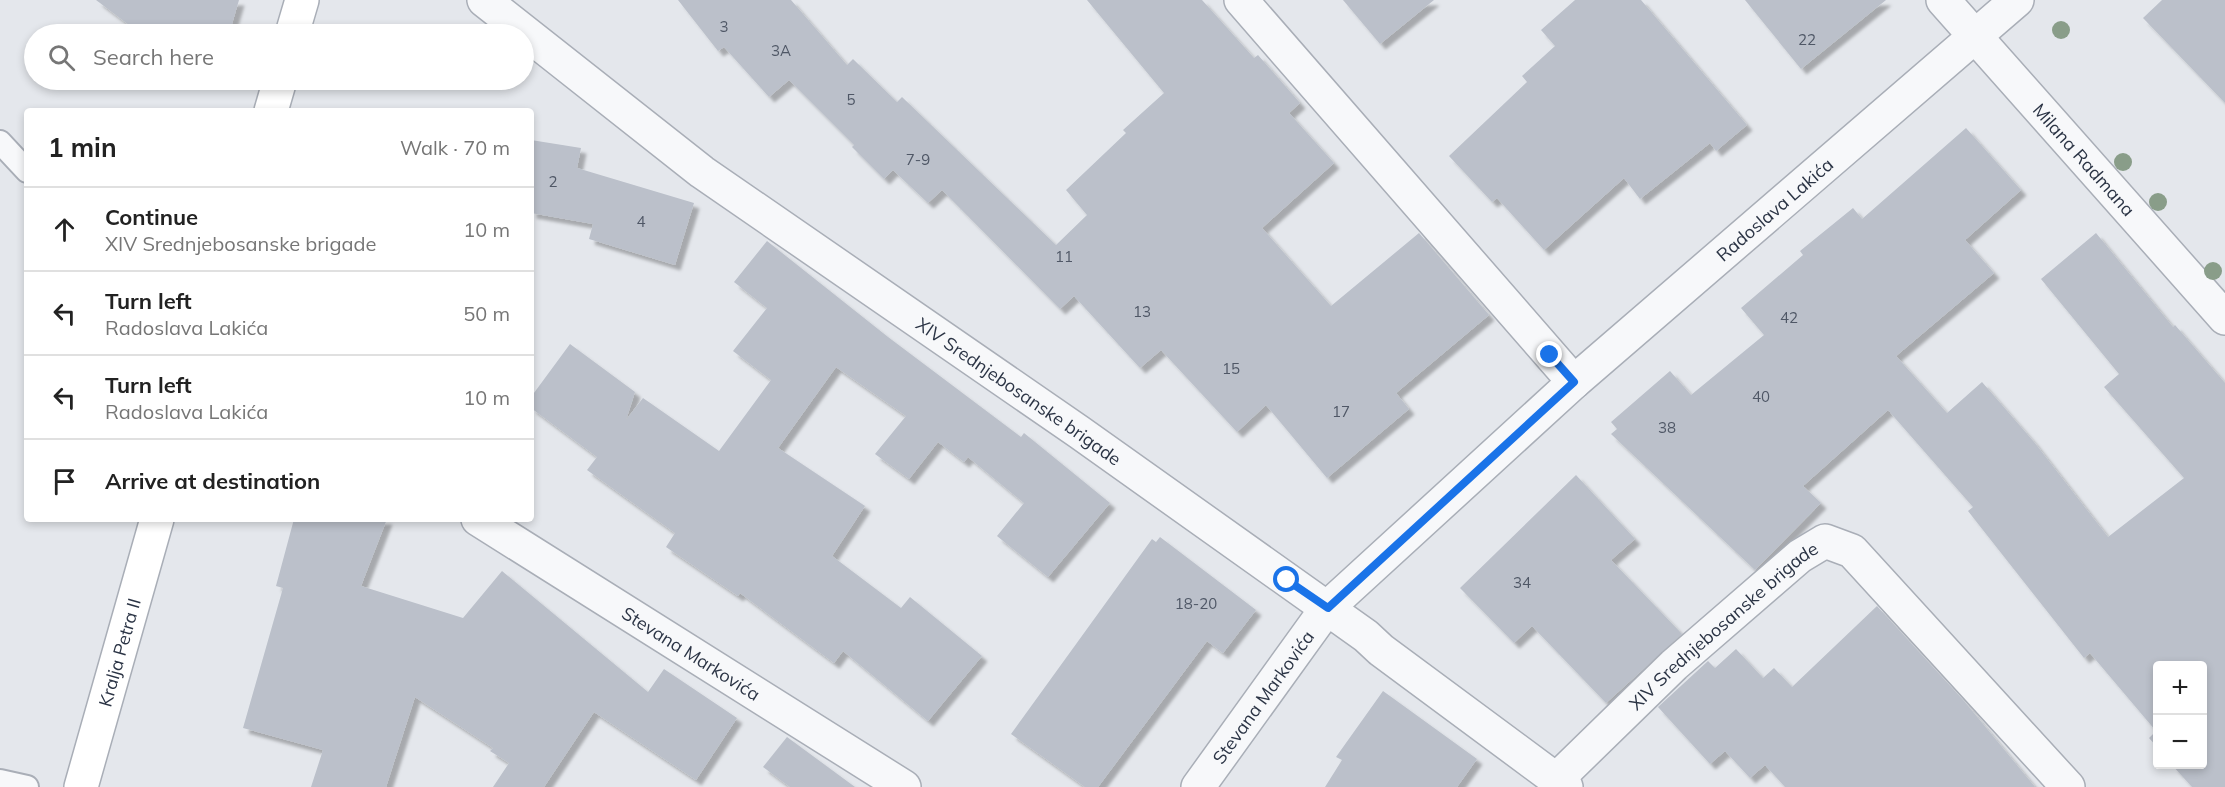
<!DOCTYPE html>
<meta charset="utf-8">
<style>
body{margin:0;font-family:Mulish,sans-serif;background:#f2f2f2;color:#222}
.controls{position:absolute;right:18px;bottom:18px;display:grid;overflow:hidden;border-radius:6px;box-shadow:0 3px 9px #0003}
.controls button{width:54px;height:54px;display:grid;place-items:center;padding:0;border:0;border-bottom:2px solid #e0e0e0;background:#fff;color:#222;font:30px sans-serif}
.stop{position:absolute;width:18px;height:18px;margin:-14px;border:4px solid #1a73e8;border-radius:50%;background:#fff}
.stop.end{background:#1a73e8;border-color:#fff;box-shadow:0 2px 6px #0008}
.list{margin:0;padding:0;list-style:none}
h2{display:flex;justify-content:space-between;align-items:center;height:78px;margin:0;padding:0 24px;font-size:26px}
h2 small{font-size:20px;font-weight:400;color:#767676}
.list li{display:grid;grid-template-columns:39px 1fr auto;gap:18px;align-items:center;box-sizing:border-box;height:84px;padding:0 24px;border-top:2px solid #e0e0e0}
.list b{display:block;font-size:22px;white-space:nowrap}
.list p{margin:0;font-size:20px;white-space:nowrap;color:#767676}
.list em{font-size:20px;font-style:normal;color:#767676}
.icon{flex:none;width:33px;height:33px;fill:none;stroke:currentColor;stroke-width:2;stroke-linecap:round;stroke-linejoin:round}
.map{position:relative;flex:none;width:2225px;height:787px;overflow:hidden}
.search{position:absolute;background:#fff;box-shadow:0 3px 9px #0003;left:24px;top:24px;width:510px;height:66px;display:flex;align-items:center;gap:15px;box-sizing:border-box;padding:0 21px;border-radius:33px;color:#767676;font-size:22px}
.panel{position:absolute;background:#fff;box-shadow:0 3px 9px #0003;left:24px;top:108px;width:510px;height:414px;border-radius:6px}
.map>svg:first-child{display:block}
</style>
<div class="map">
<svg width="2225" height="787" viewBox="0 0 2225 787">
<defs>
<filter id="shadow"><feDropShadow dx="5.5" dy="5.5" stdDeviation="1.5" flood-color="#0004"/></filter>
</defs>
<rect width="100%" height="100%" fill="#e4e7ec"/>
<g fill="#bbc0ca" filter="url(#shadow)">
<path d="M96 0H239L229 34H141Z"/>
<path d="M678 0H791L847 65 853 59 897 102 902 97 1056 245 1087 215 1066 190 1126 133 1123 130 1164 93 1087 0H1202L1254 58 1258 55 1300 103 1289 113 1334 163 1262 228 1331 306 1419 233 1489 315 1396 393 1409 409 1327 478 1266 405 1237 432 1161 350 1140 368 1074 296 1060 309 942 190 928 203 893 170 884 179 852 147 854 145 789 80 769 97 724 47 718 51Z"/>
<path d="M1343 0H1434L1380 44Z"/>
<path d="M1575 0H1641L1747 125 1716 151 1710 143 1640 199 1624 178 1544 250 1497 198 1492 202 1449 156 1527 82 1522 76 1555 46 1541 30Z"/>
<path d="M1745 0H1886L1801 69Z"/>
<path d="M2162 0H2225V103L2143 18Z"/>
<path d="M1966 128 2021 190 1965 240 1994 273 1896 356 1947 413 1982 382 2034 442 2108 537 2184 478 2104 387 2119 374 2041 279 2096 233 2173 327 2175 325 2225 383V787H2192L2172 765H2202V666H2157V747L2149 738 2156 731 2090 653 2084 658 1968 511 1973 507 1888 410 1803 486 1821 503 1755 570 1611 434 1617 429 1611 422 1670 371 1691 395 1764 335 1741 308 1803 255 1800 251 1853 208 1862 219Z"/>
<path d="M531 140 581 148 577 168 694 203 675 265 589 239 593 224 531 213Z"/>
<path d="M767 241 888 337 1021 437 1024 433 1110 503 1048 577 997 536 1024 503 968 457 964 462 938 442 909 479 875 454 906 416 836 367 778 448 865 506 832 556 901 608 910 597 982 656 928 721 843 651 834 663 740 593 738 596 666 547 675 533 587 470 597 457 531 408V397L570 344 635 392 626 420 643 398 719 451 771 380 733 351 767 308 734 282Z"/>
<path d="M1576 475 1635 539 1611 560 1682 634 1606 703 1532 626 1514 643 1460 588Z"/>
<path d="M294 519H387L361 586 463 618 502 571 648 692 664 669 737 718 696 780 594 712 544 787H493L509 763 490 751 493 748 415 697 386 787H311L323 750 243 728 283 588 276 586Z"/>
<path d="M1160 537 1256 610 1223 653 1207 641 1098 787H1085L1011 734 1152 539 1156 542Z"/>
<path d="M1877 606 1964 701 2035 787H1785L1765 765 1750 778 1725 751 1710 764 1658 707 1708 661 1715 668 1736 649 1763 678 1774 668 1792 687Z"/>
<path d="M1383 691 1477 759 1457 787H1325L1342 760 1336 757Z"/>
<path d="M787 737 855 787H790L763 767Z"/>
</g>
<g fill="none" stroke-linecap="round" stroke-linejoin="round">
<g stroke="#a9aeb7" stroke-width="26">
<g id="lane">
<path d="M0 142 27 171"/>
<path d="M0 781 27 787"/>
</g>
</g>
<g stroke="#a9aeb7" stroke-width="36">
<g id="street">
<path id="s1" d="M484 0 702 172 1079 432 1366 636 1381 650 1566 787"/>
<path d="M1241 0 1574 382"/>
<path id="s2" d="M1943 0 2225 318"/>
<path id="s3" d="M478 519 904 787"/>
<path id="s4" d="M1556 780 1674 665 1800 556 1825 541 1852 551 2068 787"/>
<path id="s5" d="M1198 787 1327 608 1574 382 2017 0"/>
</g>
</g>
<g stroke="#a9aeb7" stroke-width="36">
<g id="secondary">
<path d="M292 34 302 0"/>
<path d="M271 111 280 80"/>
<path id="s6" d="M81 787 157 519"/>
</g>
</g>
<use href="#lane" stroke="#f7f8fa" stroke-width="22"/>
<use href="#street" stroke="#f7f8fa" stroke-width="33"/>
<use href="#secondary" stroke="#fff" stroke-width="33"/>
</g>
<g fill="#899d89">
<circle cx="2061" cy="30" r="9"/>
<circle cx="2123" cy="162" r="9"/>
<circle cx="2158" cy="202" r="9"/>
<circle cx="2213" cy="271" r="9"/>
</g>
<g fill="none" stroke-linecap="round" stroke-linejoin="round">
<path stroke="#1a73e8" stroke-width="8" d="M1287 580 1328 608 1574 382 1550 355"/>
</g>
<g text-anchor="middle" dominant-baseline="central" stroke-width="4.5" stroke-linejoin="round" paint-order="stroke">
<g font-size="15" fill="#4f5766">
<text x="724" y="26">3</text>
<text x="1807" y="39">22</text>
<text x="781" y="50">3A</text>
<text x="851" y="99">5</text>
<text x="918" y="159">7-9</text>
<text x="553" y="181">2</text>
<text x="641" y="221">4</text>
<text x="1064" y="256">11</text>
<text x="1142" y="311">13</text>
<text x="1789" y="317">42</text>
<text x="1231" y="368">15</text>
<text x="1761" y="396">40</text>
<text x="1341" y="411">17</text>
<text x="1667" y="427">38</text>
<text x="1522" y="582">34</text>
<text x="1196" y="603">18-20</text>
</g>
<g font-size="18" fill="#2b3445" stroke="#f4f6f9">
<text stroke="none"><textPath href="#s2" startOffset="213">Milana Radmana</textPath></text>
<text stroke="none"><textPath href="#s5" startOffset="820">Radoslava Lakića</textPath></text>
<text stroke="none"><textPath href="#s1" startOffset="663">XIV Srednjebosanske brigade</textPath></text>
<text stroke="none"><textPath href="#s4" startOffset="228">XIV Srednjebosanske brigade</textPath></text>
<text stroke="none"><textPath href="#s6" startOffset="140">Kralja Petra II</textPath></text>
<text stroke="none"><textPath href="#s3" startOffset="252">Stevana Markovića</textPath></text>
<text stroke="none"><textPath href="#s5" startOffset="111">Stevana Markovića</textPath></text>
</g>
</g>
</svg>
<div class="controls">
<button>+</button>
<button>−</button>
</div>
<div class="stop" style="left:1287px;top:580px"></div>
<div class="stop end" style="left:1550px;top:355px"></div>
<div class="search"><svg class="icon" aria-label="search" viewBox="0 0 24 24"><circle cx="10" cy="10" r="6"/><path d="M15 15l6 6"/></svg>Search here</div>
<section class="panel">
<h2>1 min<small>Walk · 70 m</small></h2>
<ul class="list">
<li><svg class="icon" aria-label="ahead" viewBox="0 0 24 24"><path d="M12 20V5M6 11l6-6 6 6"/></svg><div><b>Continue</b><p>XIV Srednjebosanske brigade</p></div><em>10 m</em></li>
<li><svg class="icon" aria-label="left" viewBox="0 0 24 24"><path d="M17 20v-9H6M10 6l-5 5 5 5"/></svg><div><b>Turn left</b><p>Radoslava Lakića</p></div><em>50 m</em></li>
<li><svg class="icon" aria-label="left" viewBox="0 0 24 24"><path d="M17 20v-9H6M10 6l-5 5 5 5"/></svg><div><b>Turn left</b><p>Radoslava Lakića</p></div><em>10 m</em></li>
<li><svg class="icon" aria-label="arrive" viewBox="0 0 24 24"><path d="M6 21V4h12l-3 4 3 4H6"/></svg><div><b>Arrive at destination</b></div></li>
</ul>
</section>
</div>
